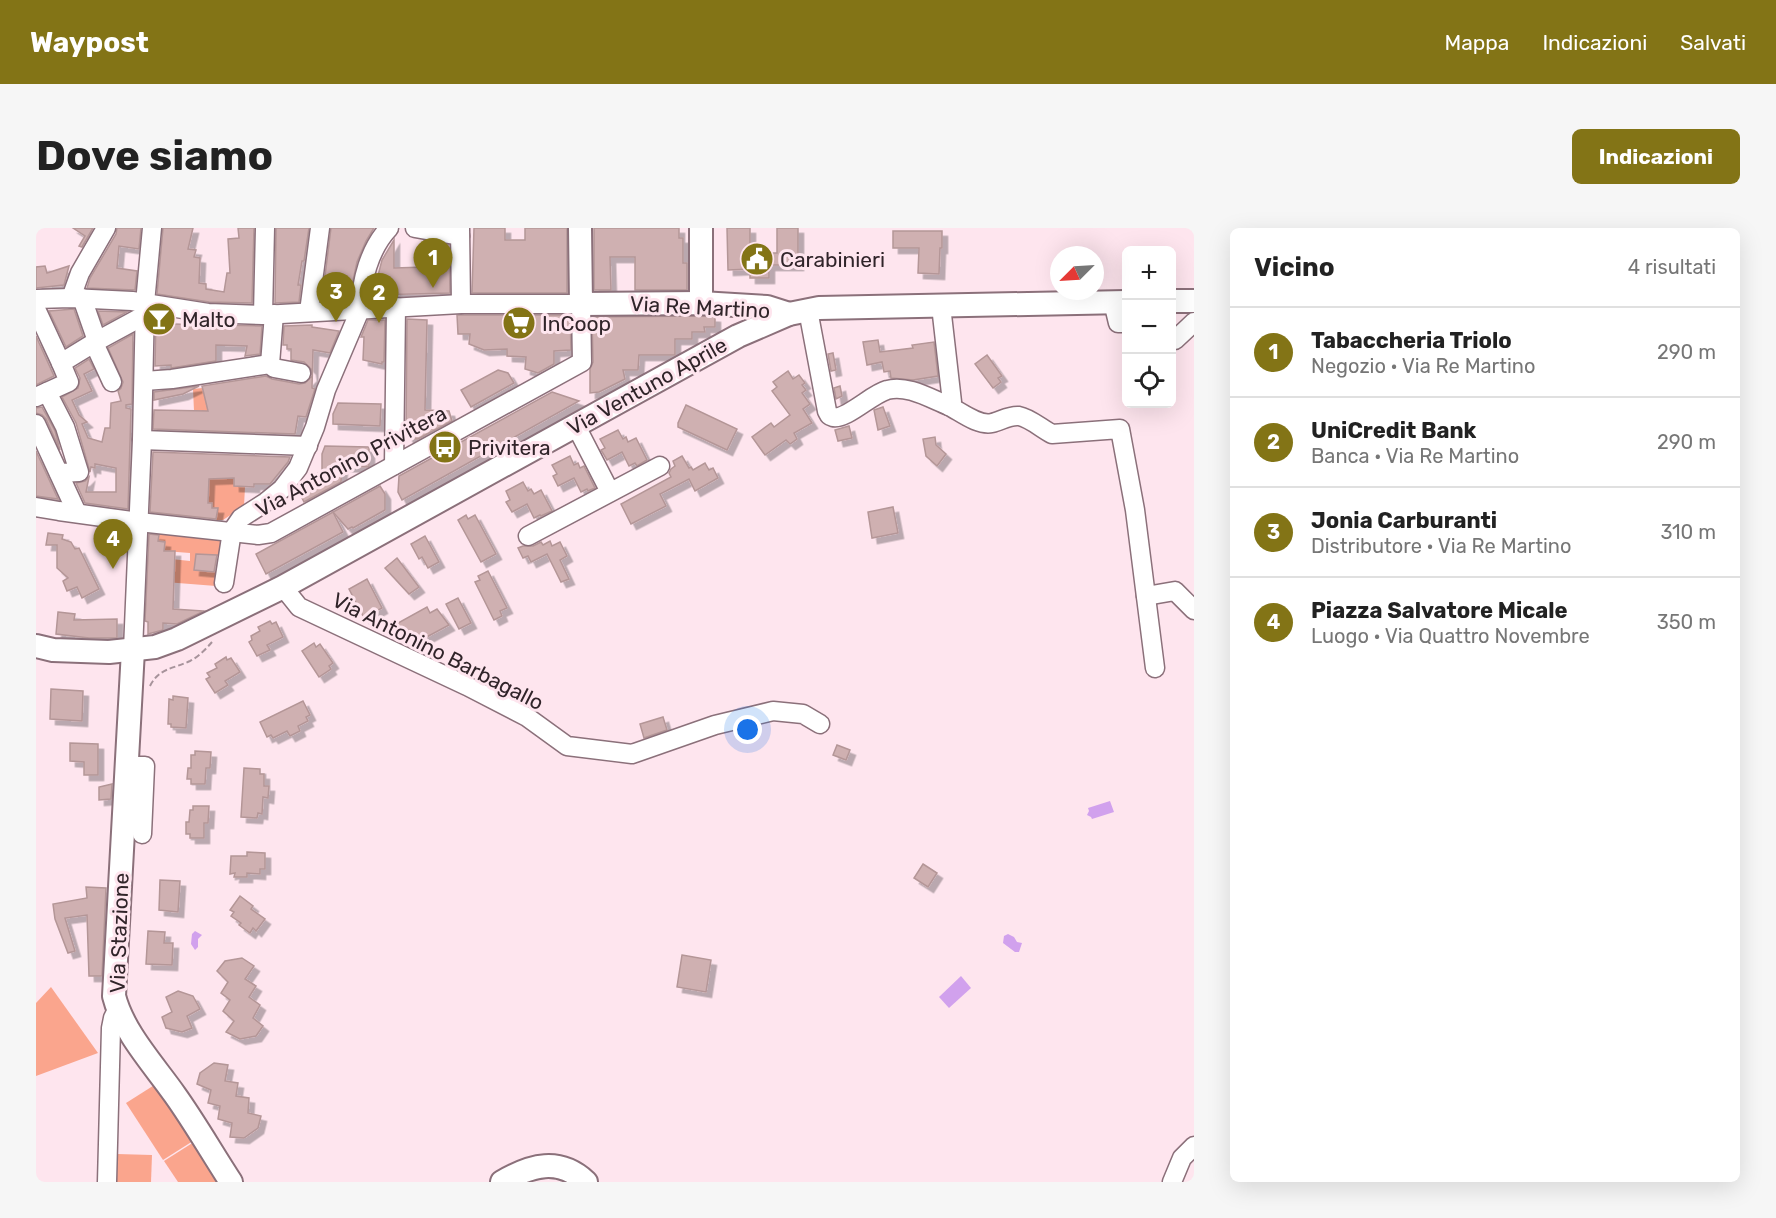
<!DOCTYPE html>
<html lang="it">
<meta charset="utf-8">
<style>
body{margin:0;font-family:Rubik,sans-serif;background:#f6f6f6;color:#222}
.controls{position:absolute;right:18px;top:18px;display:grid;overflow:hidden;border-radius:9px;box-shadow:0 6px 24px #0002}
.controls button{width:54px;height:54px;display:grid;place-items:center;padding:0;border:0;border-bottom:2px solid #e0e0e0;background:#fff;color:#222;font:30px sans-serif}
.compass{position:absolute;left:1014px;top:18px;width:54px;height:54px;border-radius:50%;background:#fff;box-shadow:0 6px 24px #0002;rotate:246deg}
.you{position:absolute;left:712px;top:502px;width:21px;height:21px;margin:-15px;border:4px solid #fff;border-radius:50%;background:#1a73e8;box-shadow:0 0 0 9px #1a73e833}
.badge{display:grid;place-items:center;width:39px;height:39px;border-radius:50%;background:#837416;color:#fff;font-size:20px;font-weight:700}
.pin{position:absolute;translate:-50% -50px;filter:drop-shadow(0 2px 3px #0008)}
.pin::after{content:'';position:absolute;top:32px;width:21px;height:18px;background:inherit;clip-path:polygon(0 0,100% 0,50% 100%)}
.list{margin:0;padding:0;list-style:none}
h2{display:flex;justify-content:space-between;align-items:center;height:78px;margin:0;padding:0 24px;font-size:26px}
h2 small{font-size:20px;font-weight:400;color:#767676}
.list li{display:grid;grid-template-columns:39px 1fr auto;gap:18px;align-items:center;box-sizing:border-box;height:90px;padding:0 24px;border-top:2px solid #e0e0e0}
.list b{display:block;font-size:22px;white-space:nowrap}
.list p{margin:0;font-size:20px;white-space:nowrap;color:#767676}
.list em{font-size:20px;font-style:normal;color:#767676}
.icon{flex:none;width:33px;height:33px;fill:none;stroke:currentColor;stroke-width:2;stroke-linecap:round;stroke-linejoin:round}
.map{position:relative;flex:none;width:1158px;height:954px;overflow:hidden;border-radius:9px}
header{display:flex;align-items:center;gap:36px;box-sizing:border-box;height:84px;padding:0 30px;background:#837416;color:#fff}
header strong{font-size:28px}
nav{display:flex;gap:33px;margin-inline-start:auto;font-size:21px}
.intro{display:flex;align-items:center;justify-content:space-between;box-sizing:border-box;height:144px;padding:0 36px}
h1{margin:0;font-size:42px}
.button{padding:15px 27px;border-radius:9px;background:#837416;color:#fff;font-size:21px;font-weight:700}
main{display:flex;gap:36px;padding:0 36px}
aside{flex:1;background:#fff;border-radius:9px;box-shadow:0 6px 24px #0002}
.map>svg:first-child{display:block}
</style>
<header>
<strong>Waypost</strong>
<nav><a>Mappa</a><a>Indicazioni</a><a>Salvati</a></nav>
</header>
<div class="intro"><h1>Dove siamo</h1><a class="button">Indicazioni</a></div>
<main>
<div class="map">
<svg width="1158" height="954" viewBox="0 0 1158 954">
<defs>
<filter id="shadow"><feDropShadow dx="5.5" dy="5.5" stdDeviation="0" flood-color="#0004"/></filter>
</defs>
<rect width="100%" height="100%" fill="#fee5ee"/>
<g fill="#faa58d">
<path d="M166 160 170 173 184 189 158 183 157 161Z"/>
<path d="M166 243 184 250H198V258L209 259 208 278 187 292H180L182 280H176L172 275Z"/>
<path d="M123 304 186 311 183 328 161 326 158 342 182 344 180 358 129 354 135 331 154 333V325L128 323 129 314 122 313Z"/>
<path d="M15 759 62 825 0 848V775Z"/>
<path d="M120 856 157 913 127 932 90 875Z"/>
<path d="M158 914 184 954H142L128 933Z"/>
<path d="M81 926 116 927 115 954H80Z"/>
</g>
<g fill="#d1a1ed">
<path d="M1074 573 1078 584 1056 591 1055 589 1051 587 1053 583 1052 580Z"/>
<path d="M159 703 166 707 162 711V719L159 722 155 716 156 706Z"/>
<path d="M972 706 978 709 981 714 986 715 983 724H979L967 715 968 708Z"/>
<path d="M925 748 935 760 913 780 903 769Z"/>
</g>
<g fill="#cfb0b1" stroke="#b49697" stroke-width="1.5" filter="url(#shadow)">
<path d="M37 0H57L46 19 43 18 49 8Z"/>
<path d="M81 0H105L103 21 83 18 81 40 101 43 99 62 51 60 54 50 80 6Z"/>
<path d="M127 0H157L152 21 160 22 158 29 164 30 163 55 170 56V61L188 64 191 45H194L192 11 203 10 202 0H218L216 75 173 74 121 66Z"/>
<path d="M240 0H273L268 33H266L262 57H265L263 74 239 75Z"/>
<path d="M295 0H338L330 13 321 34 313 71 286 72Z"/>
<path d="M438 0H469V12H489V0H531V65H436Z"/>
<path d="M558 0H643V10H647V35H651V62H599V29H574L575 62H558Z"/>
<path d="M691 0H714V25H741V0H762V37H733V50H714V41L692 42Z"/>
<path d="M857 3H906V20H904L903 46 882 45 883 20H857Z"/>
<path d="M358 12V40L389 39 388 13 413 17 414 65 337 67 346 32Z"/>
<path d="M9 38 11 45 33 38 28 57 0 60V39Z"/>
<path d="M38 81 47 108 30 119 13 83Z"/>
<path d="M62 83 91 84 67 97Z"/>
<path d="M421 87H534L535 122 518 123V136L502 145 489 141 490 129 471 128V121L448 122 433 116 434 106H422Z"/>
<path d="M120 88 137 91V96L226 98 224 126 209 128 211 118 180 117V133L135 140V137L119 138Z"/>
<path d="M665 88 679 89V99H668L669 104H656V111H639V127H603L602 142H587L589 151 563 164 554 165V141L557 134 556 89Z"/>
<path d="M371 91 391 92 389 182 413 183 416 193 382 211H373L370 205Z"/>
<path d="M332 92H349L348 134H346V136L327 132 328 109H325Z"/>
<path d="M276 97V99L303 103 294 125 277 122 276 160 279 161 270 189 262 188 259 206 117 201 118 182 172 183 166 158 230 148 236 151 263 156 269 155 276 148 275 141 268 134 255 132V121H251V117H247L248 98Z"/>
<path d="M97 106 96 176 90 177V180L95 181 92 281 49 275 40 255 49 253 53 249 50 264H80V240L59 236V240L55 239 54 244 40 195 26 169 42 160 44 150 39 140 53 131 58 141 48 146 56 163 36 172 43 187 51 194 46 196 52 210 66 214 69 200H74L75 175 85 173 82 163 85 160 87 154 72 120Z"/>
<path d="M0 108 18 148 0 157Z"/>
<path d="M842 112 844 124 877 120 876 117 898 114 902 148 877 152 855 150 854 143 848 144 846 134 831 137 827 114Z"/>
<path d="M797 125 800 142 795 143 792 126Z"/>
<path d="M951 127 966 148 962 150 965 154 957 160 939 136Z"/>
<path d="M462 142 472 145 478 155 435 179 425 162Z"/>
<path d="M752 143 757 151 763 147 769 155 766 157 770 162 766 165 774 176 767 181 776 195 758 205 761 211 754 216 750 212 729 227 716 209 735 195 738 199 754 187 736 163 741 159 737 154Z"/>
<path d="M163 158 147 166 118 172V164Z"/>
<path d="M804 158 806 168 800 171 798 160Z"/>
<path d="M516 164 543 173 366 272 362 264 363 248Z"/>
<path d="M302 175 345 176 344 198 297 196V186Z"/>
<path d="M650 177 701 201 691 222 642 199V195Z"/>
<path d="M6 179 19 203 24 222 10 191 6 187 0 185V180Z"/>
<path d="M847 179 854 198 842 202 838 182Z"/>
<path d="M813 198 816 210 802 213 799 202Z"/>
<path d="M582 202 587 211 590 209 592 214 600 210 611 232 601 238 599 235 593 238 586 224 571 232 565 222 569 220 564 211Z"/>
<path d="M899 209 900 217 910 226 901 238 890 228 887 211Z"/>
<path d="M289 218 333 219V239L306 238 305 254 268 274 261 260 265 255 286 243V226Z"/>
<path d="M0 223 22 271 0 268Z"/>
<path d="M117 224 254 229 252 234 234 256H218V259L198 258V250L173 251 172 275H176V280H182L180 291 114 284Z"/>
<path d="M534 228 538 237 542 235 544 240 548 238 559 260 552 263 551 261 545 264 538 250 522 258 517 248 521 246 516 237Z"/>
<path d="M646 228 653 240 655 239 657 242 669 235 673 242 677 240 682 250 659 263 653 251 624 266 630 278 595 296 585 276 635 249 633 245 635 241 639 238 637 233Z"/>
<path d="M487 254 492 263 495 261 498 266 505 262 516 283 505 288 504 287 498 290 491 276 476 284 470 274 474 272 470 263Z"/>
<path d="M344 258 349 266V282L317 300 316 299 312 301 297 284Z"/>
<path d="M857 279 862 305 836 310 832 284Z"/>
<path d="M297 284 307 304 230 346 220 326Z"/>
<path d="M430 287 432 291 439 287 460 326 445 334 422 292Z"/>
<path d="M12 305 27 307 26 311 35 314 39 321 43 320 63 361 46 370 41 359 31 363 27 353 32 350 21 340V317H10Z"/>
<path d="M113 306 123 307 122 313 129 314 128 323H139L137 381 168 383 141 396 127 395V402L112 406V394L109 393Z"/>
<path d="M389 308 403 334 392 340 386 329 383 331 375 316Z"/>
<path d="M514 313 516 318 524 314 531 328 524 332 533 351 525 354 511 326 495 334 492 328 487 330 482 320 487 318H497L505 314 507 317Z"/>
<path d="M160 326 181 327 178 344 158 342Z"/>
<path d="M361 330 383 359 373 366 349 340Z"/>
<path d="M452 343 471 380 464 383 466 388 458 392 439 354 444 352 442 348Z"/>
<path d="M331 351 346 380 328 390 313 361Z"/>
<path d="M422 370 435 395 423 401 410 376Z"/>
<path d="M391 379 394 385 401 381 413 397 374 418 362 395Z"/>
<path d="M22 384 39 386 38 392 81 391V410H53L20 406Z"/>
<path d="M234 393 236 396 240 394 247 409 231 417 234 422 221 428 213 414 216 412 215 408 224 403 222 399Z"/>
<path d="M278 415 280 419 284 416 297 435 293 438 295 441 283 449 266 423Z"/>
<path d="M190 429 191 432 195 430 204 444 189 453 192 457 179 465 170 451 174 449 171 445 181 440 179 436Z"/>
<path d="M15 461 47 463 46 493 14 491Z"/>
<path d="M137 468 152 470 150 500 135 499V496H132L133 471 137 472Z"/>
<path d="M267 473 274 487 270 489 272 493 262 498 264 503 254 508 251 503 237 510 235 507 231 509 224 494Z"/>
<path d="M627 489 631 502 608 510 604 496Z"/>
<path d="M34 515 62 516V547H48V534L34 533Z"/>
<path d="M801 517 814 522 810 532 797 527Z"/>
<path d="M159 523 175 524 174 540H170L169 556H155V551H151L152 540H155V527H159Z"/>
<path d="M208 540 224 541V546H228V558H233L232 570 227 569 226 586 222 585 221 590 205 589Z"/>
<path d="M76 556 75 571 63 572V559Z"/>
<path d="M157 578H173L172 595H168V610H154V606H150V594H153L154 582H157Z"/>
<path d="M211 624 229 625V641H224V646L211 645V649H198L199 645 194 646 195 628H211Z"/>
<path d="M887 636 901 645 892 659 878 650Z"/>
<path d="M124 652 144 653 142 684 123 682Z"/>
<path d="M50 659 70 660 66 748H53L51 687 29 690 39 723 32 725 19 691 17 676 51 670Z"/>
<path d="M204 668 217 678 215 681 229 691 220 703 217 700 214 705 203 697 205 695 195 688 198 684 194 682Z"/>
<path d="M112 703 129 704 128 715H137L136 737 110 736Z"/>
<path d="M646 727 675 732 670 764 641 759Z"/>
<path d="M206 730 218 738 209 751 220 758 213 769 224 777 217 790 227 798 220 808 204 811 190 804 198 793 187 783 194 772 185 765 192 754 181 743 189 733Z"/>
<path d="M142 763 157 768 164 781 151 788 156 800 146 804 130 800 126 789 136 784 130 769Z"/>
<path d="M178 835 192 837 189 853 202 855 200 868 213 870 212 885 225 888 222 900 208 910 194 909 196 895 182 891 184 878 172 875 175 862 161 856 164 845Z"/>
</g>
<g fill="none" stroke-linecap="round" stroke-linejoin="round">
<g stroke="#8b707a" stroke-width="21">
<g id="minor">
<path d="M379 0 424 8"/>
<path d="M424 0 425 76"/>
<path d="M35 70 44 45 70 0"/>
<path d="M46 70 61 113"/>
<path d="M0 71 35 70 96 73 172 85 227 87 425 76H545L546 134 235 305 222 307 103 294 23 283 0 279"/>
<path d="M1077 74 1082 95H1090"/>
<path d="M0 81 25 135"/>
<path d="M772 82 791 183C793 187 793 188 797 189 810 192 836 166 851 162 871 156 895 171 913 178L916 174 905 78"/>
<path d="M273 84 284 0"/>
<path d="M227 87 229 0"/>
<path d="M1136 112H1139L1158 94"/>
<path d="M58 115 76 154"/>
<path d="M234 136 238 86"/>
<path d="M108 153 136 151 234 136 238 140 265 145"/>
<path d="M11 164 29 199 43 244 23 245"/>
<path d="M0 169 33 154 25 135 61 113 109 87"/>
<path d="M913 178C925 184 942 198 956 195 965 193 973 187 983 188 994 190 1006 201 1016 206L1084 201 1099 282 1119 440"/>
<path d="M0 196 41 285"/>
<path d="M540 198 574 264"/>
<path d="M106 212 272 218"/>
<path d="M358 237 360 79"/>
<path d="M492 308 624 238"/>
<path d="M188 355 196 303 205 290 230 274 246 261 262 240 279 199 290 162 324 82C325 54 333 21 353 0"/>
<path d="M247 359 263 379 431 458 491 489 531 518 596 526 679 497 737 483 767 486 784 496"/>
<path d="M1110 368 1139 363 1158 382"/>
<path d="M97 422 106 212 109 75 116 0"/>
<path d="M92 538H109L106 606"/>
<path d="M71 954 75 800 77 790 81 782"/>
<path d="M1136 954 1146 930 1158 918"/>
</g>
</g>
<g stroke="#8b707a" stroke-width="26">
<g id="major">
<path d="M544 0 545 76 665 75 731 79 753 86"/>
<path d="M665 0V75"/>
<path d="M1136 73H1158"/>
<path d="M0 418 17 422 73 424 119 419 141 411 247 359 702 108 753 86 783 80 1090 74"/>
<path d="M97 422 78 768C87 804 118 837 139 867 159 895 176 925 195 954"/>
<path d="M466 954C495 937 523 929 550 954"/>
</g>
</g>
<path stroke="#a7939b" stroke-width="2" stroke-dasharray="6 3" stroke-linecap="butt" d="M114 458C123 440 137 441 154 433 162 429 170 421 176 414"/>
<use href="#minor" stroke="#fff" stroke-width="18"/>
<use href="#major" stroke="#fff" stroke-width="22"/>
</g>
<defs>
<g id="civic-disc" transform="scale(1.725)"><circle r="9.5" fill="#837416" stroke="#fee5ee"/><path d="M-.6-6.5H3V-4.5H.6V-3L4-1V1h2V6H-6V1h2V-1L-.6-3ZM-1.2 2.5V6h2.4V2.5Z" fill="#fff"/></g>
<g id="bar-disc" transform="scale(1.725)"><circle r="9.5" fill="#837416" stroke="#fee5ee"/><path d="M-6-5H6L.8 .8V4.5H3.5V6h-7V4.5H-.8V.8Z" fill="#fff"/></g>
<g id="supermarket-disc" transform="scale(1.725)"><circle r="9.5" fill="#837416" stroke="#fee5ee"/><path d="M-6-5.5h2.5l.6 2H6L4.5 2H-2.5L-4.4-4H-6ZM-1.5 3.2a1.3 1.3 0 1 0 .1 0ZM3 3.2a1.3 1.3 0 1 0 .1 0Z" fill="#fff"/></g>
<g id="bus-disc" transform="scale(1.725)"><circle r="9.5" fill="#837416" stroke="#fee5ee"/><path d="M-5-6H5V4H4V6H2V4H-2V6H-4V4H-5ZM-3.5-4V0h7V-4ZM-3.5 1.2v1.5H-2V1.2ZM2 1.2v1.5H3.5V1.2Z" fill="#fff"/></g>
</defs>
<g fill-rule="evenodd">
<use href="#civic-disc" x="721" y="31"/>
<use href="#bar-disc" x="123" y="91"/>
<use href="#supermarket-disc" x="483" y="95"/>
<use href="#bus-disc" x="409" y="219"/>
</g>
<g text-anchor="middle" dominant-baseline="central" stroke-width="6" stroke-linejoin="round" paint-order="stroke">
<g font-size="21" fill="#302429" stroke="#fee5ee" text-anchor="start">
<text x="744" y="31">Carabinieri</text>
<text x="146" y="91">Malto</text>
<text x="506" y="95">InCoop</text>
<text x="432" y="219">Privitera</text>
</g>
<g font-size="21" fill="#302429" stroke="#fee5ee">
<text transform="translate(664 79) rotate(3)">Via Re Martino</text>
<text transform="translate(611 158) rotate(-29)">Via Ventuno Aprile</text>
<text transform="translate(315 233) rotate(-28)">Via Antonino Privitera</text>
<text transform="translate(402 423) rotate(27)">Via Antonino Barbagallo</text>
<text transform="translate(83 705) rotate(-88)">Via Stazione</text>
</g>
</g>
</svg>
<div class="controls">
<button>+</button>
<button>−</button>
<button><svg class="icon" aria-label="locate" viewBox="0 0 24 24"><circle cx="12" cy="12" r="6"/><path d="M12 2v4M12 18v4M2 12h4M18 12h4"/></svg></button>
</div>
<svg class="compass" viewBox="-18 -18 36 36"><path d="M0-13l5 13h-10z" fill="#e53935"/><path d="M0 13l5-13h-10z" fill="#767676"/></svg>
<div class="you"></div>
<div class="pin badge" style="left:397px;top:60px">1</div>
<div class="pin badge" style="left:343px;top:95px">2</div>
<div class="pin badge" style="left:300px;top:94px">3</div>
<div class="pin badge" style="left:77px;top:341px">4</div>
</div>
<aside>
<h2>Vicino<small>4 risultati</small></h2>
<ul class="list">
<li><span class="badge">1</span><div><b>Tabaccheria Triolo</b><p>Negozio · Via Re Martino</p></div><em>290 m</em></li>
<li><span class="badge">2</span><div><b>UniCredit Bank</b><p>Banca · Via Re Martino</p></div><em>290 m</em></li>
<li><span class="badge">3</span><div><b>Jonia Carburanti</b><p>Distributore · Via Re Martino</p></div><em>310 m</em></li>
<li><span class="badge">4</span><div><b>Piazza Salvatore Micale</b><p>Luogo · Via Quattro Novembre</p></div><em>350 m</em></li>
</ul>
</aside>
</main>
